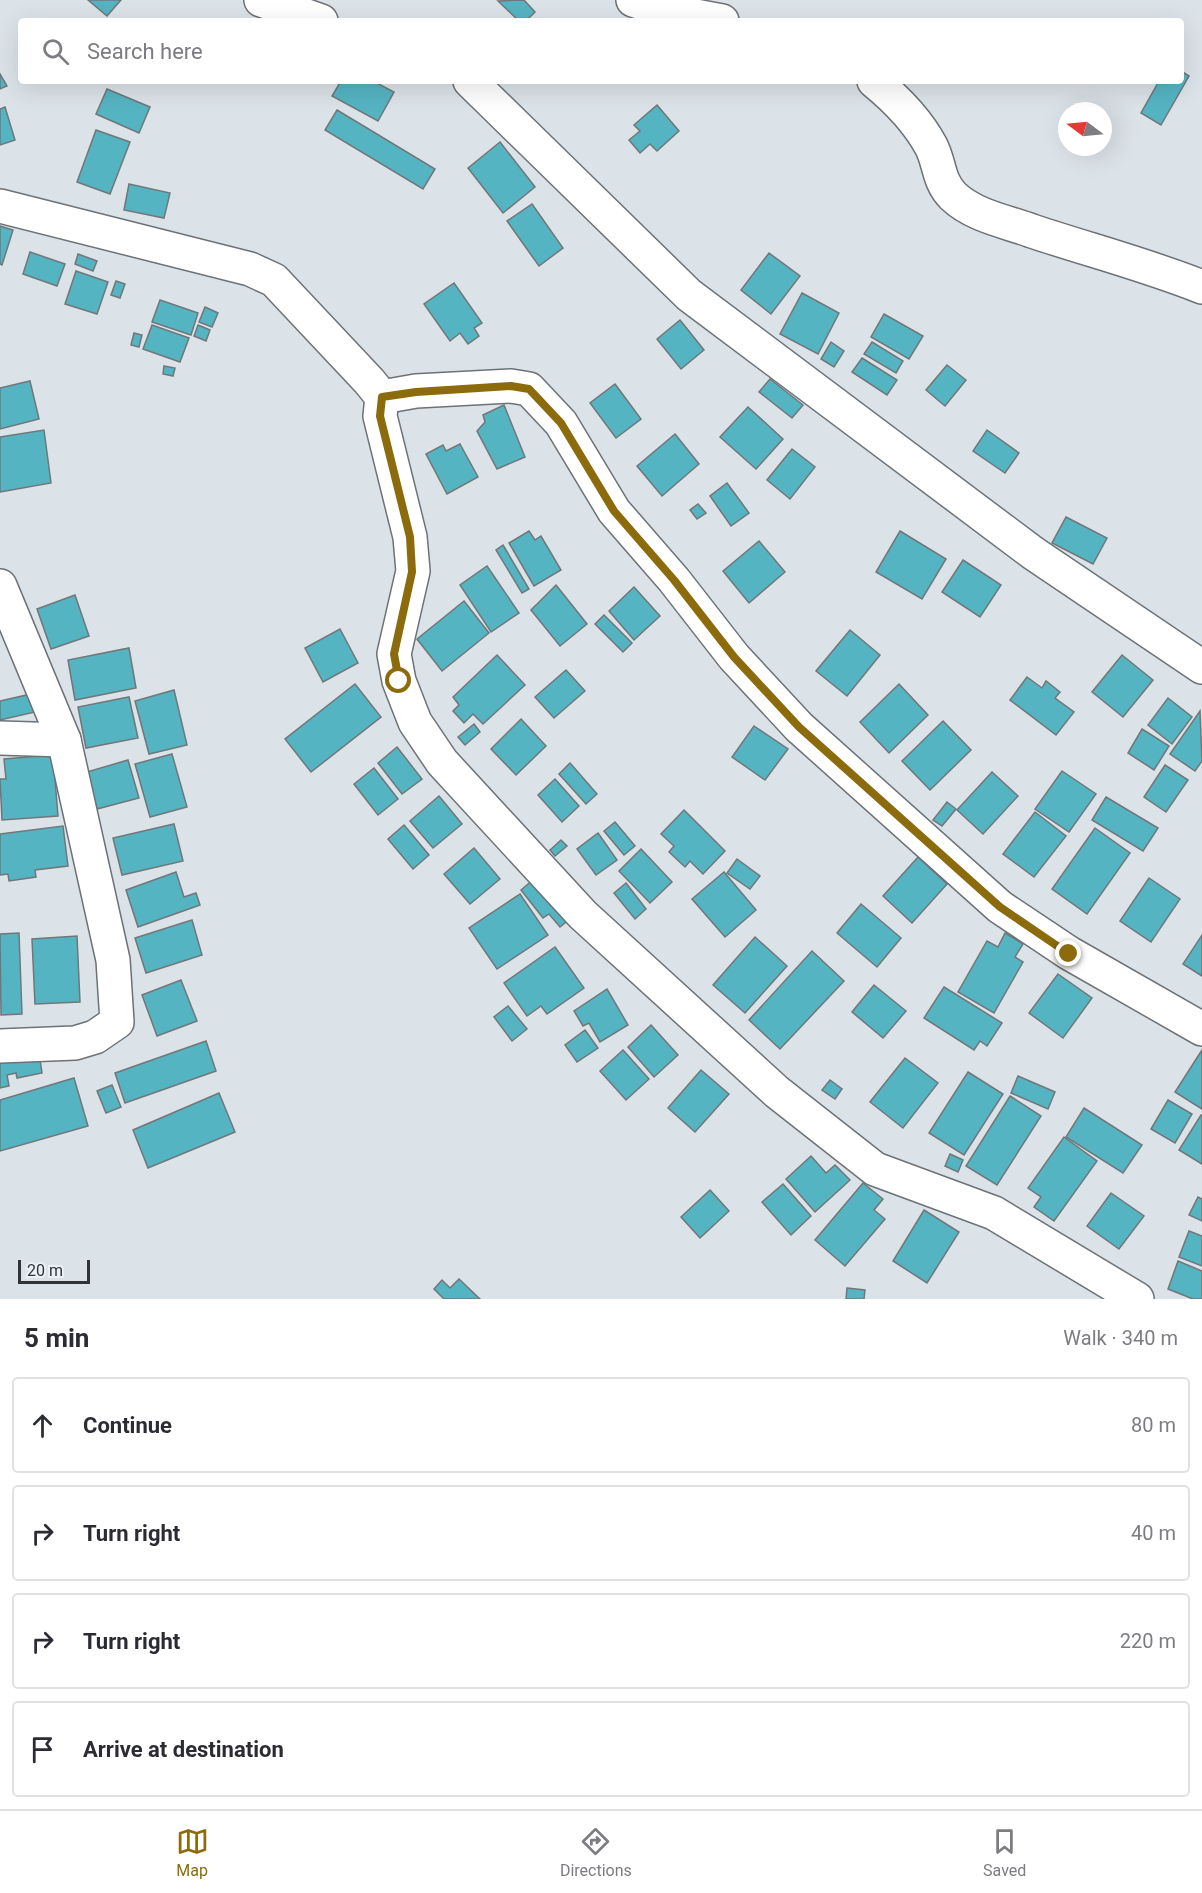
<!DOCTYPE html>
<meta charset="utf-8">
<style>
body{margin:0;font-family:Roboto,sans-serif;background:#f7f7f7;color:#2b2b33}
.compass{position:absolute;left:1058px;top:102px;width:54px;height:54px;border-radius:50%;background:#fff;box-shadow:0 6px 24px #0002;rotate:286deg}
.scale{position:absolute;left:18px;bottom:15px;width:72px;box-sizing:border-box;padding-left:6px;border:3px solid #313436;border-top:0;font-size:16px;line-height:21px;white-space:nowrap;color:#313436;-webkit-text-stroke:4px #eaf1f6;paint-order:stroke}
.stop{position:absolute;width:18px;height:18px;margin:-14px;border:4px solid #8c6b0c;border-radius:50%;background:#fff}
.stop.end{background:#8c6b0c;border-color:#fff;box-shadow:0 2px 6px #0008}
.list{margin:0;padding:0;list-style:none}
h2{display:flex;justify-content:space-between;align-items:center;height:78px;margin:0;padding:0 24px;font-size:26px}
h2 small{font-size:20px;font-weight:400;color:#7c7c81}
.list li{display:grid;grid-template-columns:39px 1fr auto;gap:18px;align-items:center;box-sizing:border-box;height:96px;margin:0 12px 12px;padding:0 12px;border:2px solid #e1e1e2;border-radius:6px}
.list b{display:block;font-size:22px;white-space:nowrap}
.list em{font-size:20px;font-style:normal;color:#7c7c81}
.icon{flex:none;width:33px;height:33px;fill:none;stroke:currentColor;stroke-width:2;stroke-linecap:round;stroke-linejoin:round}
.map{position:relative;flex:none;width:1202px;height:1299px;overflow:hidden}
.search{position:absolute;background:#fff;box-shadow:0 6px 24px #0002;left:18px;right:18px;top:18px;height:66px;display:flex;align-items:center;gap:15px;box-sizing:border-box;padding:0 21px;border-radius:6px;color:#7c7c81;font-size:22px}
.sheet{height:510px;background:#fff}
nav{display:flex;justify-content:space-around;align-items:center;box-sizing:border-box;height:84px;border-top:2px solid #e1e1e2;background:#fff;font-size:16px;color:#7c7c81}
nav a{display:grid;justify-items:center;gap:3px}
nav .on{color:#8c6b0c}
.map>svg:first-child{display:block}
</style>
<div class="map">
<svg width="1202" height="1299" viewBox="0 0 1202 1299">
<rect width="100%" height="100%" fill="#dce3e8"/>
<g fill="#55b4c2" stroke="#6f7779" stroke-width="1.5">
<path d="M88 0H121L107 16Z"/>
<path d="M524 0 535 12 526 21H519L498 1Z"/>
<path d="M1181 71 1189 76 1161 125 1141 113 1159 81H1181Z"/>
<path d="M0 74 7 86 0 89Z"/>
<path d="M341 81H373L394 92 378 121 332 96Z"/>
<path d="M107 89 150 107 139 133 96 114Z"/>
<path d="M657 105 679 131 657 151 650 144 640 153 629 140 640 131 634 125Z"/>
<path d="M5 107 15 140 0 145V109Z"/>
<path d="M337 110 435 169 423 189 325 130Z"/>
<path d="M96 130 130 142 110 194 77 182Z"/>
<path d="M500 142 535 187 503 213 468 168Z"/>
<path d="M129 184 170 193 164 218 124 210Z"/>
<path d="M532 204 563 248 539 266 507 221Z"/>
<path d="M0 226 13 230 2 265 0 264Z"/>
<path d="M30 252 65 264 57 286 23 274Z"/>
<path d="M769 253 800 276 771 314 741 290Z"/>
<path d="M78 254 97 261 93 271 75 264Z"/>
<path d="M76 271 108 282 97 314 65 304Z"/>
<path d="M116 281 125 284 120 298 111 295Z"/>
<path d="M454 283 482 323 474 328 479 336 468 344 460 333 450 341 424 304Z"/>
<path d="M802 293 839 313 818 354 780 334Z"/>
<path d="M160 300 198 313 191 335 152 322Z"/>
<path d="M205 307 218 313 212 327 199 322Z"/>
<path d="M884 314 923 336 909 359 871 337Z"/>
<path d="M680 320 704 350 681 369 657 339Z"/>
<path d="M152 325 189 338 180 362 143 349Z"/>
<path d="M198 325 210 330 206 341 194 336Z"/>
<path d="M134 333 142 335 139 347 131 345Z"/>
<path d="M831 342 844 351 834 367 821 359Z"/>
<path d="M872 342 903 361 896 373 864 354Z"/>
<path d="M862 358 897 380 887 395 852 372Z"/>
<path d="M947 365 966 380 945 406 926 390Z"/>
<path d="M164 366 175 368 173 376 163 374Z"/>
<path d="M770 379 803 405 792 418 759 392Z"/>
<path d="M30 381 39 419 0 429V388Z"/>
<path d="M615 384 641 419 616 438 590 403Z"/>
<path d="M504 405 525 457 497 469 477 431 485 422 483 415Z"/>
<path d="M748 407 783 439 756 469 720 437Z"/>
<path d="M44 430 51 483 0 492V437Z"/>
<path d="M987 430 1019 453 1005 473 973 451Z"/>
<path d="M675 434 699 464 662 496 637 466Z"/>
<path d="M460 444 478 477 447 494 426 454 443 445 446 451Z"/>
<path d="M792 449 815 467 790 499 767 480Z"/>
<path d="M727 483 749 513 731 526 710 496Z"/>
<path d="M698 504 706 513 697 519 690 510Z"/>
<path d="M1066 517 1107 538 1093 564 1052 543Z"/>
<path d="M529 531 535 540 541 536 561 570 534 586 509 543Z"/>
<path d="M900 531 946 559 922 599 876 572Z"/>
<path d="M759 541 785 572 749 603 723 571Z"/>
<path d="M503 545 529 589 522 593 496 550Z"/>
<path d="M963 560 1001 585 980 617 942 592Z"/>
<path d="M487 566 519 613 491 632 460 585Z"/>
<path d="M556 585 587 624 560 646 531 610Z"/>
<path d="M634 587 660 616 634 640 609 611Z"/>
<path d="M75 595 89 636 51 649 37 609Z"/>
<path d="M464 601 489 633 442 671 417 639Z"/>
<path d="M604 615 632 643 623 652 595 624Z"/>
<path d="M340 629 358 663 323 682 305 648Z"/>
<path d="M850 630 880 655 847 696 816 671Z"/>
<path d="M129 648 136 688 75 700 68 660Z"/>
<path d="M497 655 525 685 483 724 473 714 464 723 453 711 459 705 453 697Z"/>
<path d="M1122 655 1153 680 1123 717 1092 692Z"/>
<path d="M566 670 585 691 554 718 535 697Z"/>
<path d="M1027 677 1042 688 1046 681 1060 692 1055 698 1074 712 1056 735 1010 700Z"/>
<path d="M355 684 381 717 311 772 285 739Z"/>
<path d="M899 684 928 715 889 753 860 722Z"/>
<path d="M174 690 187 745 149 754 135 701Z"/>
<path d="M31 694 35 712 0 720V701Z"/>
<path d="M129 697 138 738 86 748 78 707Z"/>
<path d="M1168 698 1192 717 1172 744 1148 725Z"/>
<path d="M1200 711 1202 761 1195 771 1170 754Z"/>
<path d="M521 719 546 746 516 775 491 749Z"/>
<path d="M943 721 971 750 930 790 902 761Z"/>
<path d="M474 724 480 732 465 745 458 737Z"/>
<path d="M754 726 788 749 765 780 732 757Z"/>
<path d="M1142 729 1169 746 1154 770 1128 753Z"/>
<path d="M397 747 422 779 402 794 378 763Z"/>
<path d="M172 754 187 807 150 817 135 764Z"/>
<path d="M53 755 58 816 2 820 0 779H6L4 759Z"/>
<path d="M128 760 139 798 97 809 87 772Z"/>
<path d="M570 763 597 794 586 804 559 774Z"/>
<path d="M1165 765 1188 780 1166 812 1144 797Z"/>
<path d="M374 768 398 799 378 815 354 784Z"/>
<path d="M1062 771 1096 794 1069 832 1035 809Z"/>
<path d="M992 772 1018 796 983 834 957 810Z"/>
<path d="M555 779 579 806 562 822 538 795Z"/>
<path d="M439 796 462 824 433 848 410 821Z"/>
<path d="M1106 797 1158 828 1143 851 1092 820Z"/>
<path d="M947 802 956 809 942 826 933 820Z"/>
<path d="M684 810 725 851 703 874 690 861 685 867 669 852 674 846 661 834Z"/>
<path d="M1035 812 1066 836 1034 877 1003 854Z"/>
<path d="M615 822 635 846 624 855 604 831Z"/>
<path d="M174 824 183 861 122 875 113 838Z"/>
<path d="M404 825 429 855 413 869 388 839Z"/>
<path d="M63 826 68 866 35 870 36 877 9 881 8 874 0 875V834Z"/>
<path d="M1095 828 1130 853 1087 914 1052 889Z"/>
<path d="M598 833 617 860 596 875 577 849Z"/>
<path d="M561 840 567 846 555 856 550 850Z"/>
<path d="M474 848 500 879 470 904 444 874Z"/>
<path d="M641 849 672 882 650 903 619 871Z"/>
<path d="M918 857 947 884 912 923 883 896Z"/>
<path d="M737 859 760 876 750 889 727 873Z"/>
<path d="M176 872 184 897 196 893 200 905 138 927 126 890Z"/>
<path d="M724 872 756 910 725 937 692 899Z"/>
<path d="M535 878 570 919 560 927 549 914 543 918 521 890Z"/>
<path d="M1149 878 1180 899 1151 942 1120 921Z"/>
<path d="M626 883 646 909 635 919 614 893Z"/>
<path d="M520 894 548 935 497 969 469 928Z"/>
<path d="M861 904 901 938 877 967 837 933Z"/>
<path d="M192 920 202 955 146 973 135 938Z"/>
<path d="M19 933 22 1014 1 1015 0 934Z"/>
<path d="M1005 933 1023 944 1015 957 1023 962 994 1013 958 992 987 941 998 947Z"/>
<path d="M1202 935V976L1183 964Z"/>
<path d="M77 936 80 1002 35 1004 32 939Z"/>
<path d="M755 937 787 966 745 1013 713 985Z"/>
<path d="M555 947 584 988 547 1014 541 1006 527 1016 504 983Z"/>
<path d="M812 951 844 981 780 1049 749 1020Z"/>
<path d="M1058 974 1092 998 1063 1038 1029 1013Z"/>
<path d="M181 980 197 1021 157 1036 142 995Z"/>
<path d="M874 985 906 1011 883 1038 852 1012Z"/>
<path d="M944 987 1002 1023 987 1046 980 1041 974 1050 924 1018Z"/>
<path d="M607 989 628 1025 600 1042 589 1023 583 1026 574 1011Z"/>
<path d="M508 1006 527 1029 512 1041 494 1017Z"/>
<path d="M651 1025 678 1055 654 1077 628 1047Z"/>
<path d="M585 1030 598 1048 577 1062 565 1045Z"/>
<path d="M206 1041 216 1071 125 1103 115 1073Z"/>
<path d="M623 1050 649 1079 626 1100 600 1071Z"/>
<path d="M1202 1050V1109L1175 1092Z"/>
<path d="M39 1053 42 1073 17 1078 16 1073 7 1075 9 1086 0 1088V1061Z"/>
<path d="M905 1058 938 1083 903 1128 870 1102Z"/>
<path d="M701 1070 729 1094 695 1132 668 1108Z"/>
<path d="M968 1072 1003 1094 964 1155 929 1133Z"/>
<path d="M1018 1076 1055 1092 1048 1109 1011 1093Z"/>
<path d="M74 1078 88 1126 0 1151V1100Z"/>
<path d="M830 1080 842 1089 835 1099 822 1090Z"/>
<path d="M112 1085 121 1107 106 1113 97 1091Z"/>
<path d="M219 1093 235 1132 148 1168 133 1130Z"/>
<path d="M1010 1096 1041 1116 997 1185 966 1166Z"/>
<path d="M1168 1100 1192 1114 1175 1143 1151 1129Z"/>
<path d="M1084 1108 1142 1145 1123 1173 1066 1137Z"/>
<path d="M1201 1115H1202V1164L1179 1150Z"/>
<path d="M1064 1137 1097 1161 1054 1221 1034 1207 1041 1197 1028 1188Z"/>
<path d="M950 1154 963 1160 958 1172 945 1166Z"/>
<path d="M811 1156 826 1173 835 1165 850 1180 815 1212 786 1179Z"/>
<path d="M863 1183 883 1199 874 1210 885 1219 845 1266 815 1240Z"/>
<path d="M783 1184 811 1216 791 1235 762 1202Z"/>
<path d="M710 1190 729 1211 700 1238 681 1217Z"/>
<path d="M1111 1193 1144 1216 1119 1249 1087 1226Z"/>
<path d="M1198 1197 1202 1199V1221L1189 1215Z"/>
<path d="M924 1210 959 1232 927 1283 893 1261Z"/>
<path d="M1189 1231 1202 1236V1266L1179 1257Z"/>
<path d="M1178 1261 1202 1271V1299H1193L1168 1289Z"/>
<path d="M459 1279 480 1299H444L434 1289 442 1280 450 1288Z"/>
<path d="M847 1288 865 1290 864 1299H846Z"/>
</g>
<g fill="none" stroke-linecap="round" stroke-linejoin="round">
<g stroke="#6c7276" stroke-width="36">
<g id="minor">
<path d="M261 0 321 21"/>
<path d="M633 0 664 10 722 21"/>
<path d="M470 81 689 295 1033 553 1202 667"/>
<path d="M874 81C896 99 917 120 931 146 940 163 938 181 953 196 974 216 1005 221 1032 231 1089 250 1147 265 1202 287"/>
<path d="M0 206 250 269 274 280 369 381 382 397 380 416 410 537 413 571 394 654 399 681 415 722 442 762 583 915 777 1092 875 1169 994 1213 1137 1299"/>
<path d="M382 397 416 391 511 386 529 389 561 423 614 511 674 580 734 657 799 727 1000 907 1069 953 1202 1029"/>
<path d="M0 586 64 740 113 960 117 1022 95 1037 75 1043 0 1046"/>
<path d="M0 738 64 740"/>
</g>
</g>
<use href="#minor" stroke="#fff" stroke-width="33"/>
</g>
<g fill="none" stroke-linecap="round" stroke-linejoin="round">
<path stroke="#8c6b0c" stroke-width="8" d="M399 681 394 654 412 572 410 537 380 416 382 397 416 392 511 386 529 389 561 423 614 511 674 580 734 657 799 727 1000 907 1069 954"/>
</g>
</svg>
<svg class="compass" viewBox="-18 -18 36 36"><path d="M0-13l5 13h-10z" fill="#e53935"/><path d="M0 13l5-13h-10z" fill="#7c7c81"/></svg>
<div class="scale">20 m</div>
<div class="stop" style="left:399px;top:681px"></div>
<div class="stop end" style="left:1069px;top:954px"></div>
<div class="search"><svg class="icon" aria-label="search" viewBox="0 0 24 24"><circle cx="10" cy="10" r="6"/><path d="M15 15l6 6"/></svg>Search here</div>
</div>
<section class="sheet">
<h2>5 min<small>Walk · 340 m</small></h2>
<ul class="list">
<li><svg class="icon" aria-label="ahead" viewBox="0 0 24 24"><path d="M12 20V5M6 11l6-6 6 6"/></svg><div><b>Continue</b></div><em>80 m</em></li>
<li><svg class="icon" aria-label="right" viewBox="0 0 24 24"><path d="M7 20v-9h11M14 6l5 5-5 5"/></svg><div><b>Turn right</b></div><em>40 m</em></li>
<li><svg class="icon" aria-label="right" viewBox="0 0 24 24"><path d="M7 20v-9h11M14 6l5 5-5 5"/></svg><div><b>Turn right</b></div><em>220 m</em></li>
<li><svg class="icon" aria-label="arrive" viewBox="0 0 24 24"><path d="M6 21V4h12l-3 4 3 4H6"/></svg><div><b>Arrive at destination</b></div></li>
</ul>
</section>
<nav>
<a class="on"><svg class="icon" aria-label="map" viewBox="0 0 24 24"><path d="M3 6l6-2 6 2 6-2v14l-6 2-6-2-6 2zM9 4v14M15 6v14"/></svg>Map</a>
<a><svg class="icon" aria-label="directions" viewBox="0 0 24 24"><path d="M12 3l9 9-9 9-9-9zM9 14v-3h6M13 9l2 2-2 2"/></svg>Directions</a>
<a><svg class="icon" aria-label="saved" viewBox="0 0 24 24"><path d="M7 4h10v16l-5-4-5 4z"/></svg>Saved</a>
</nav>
